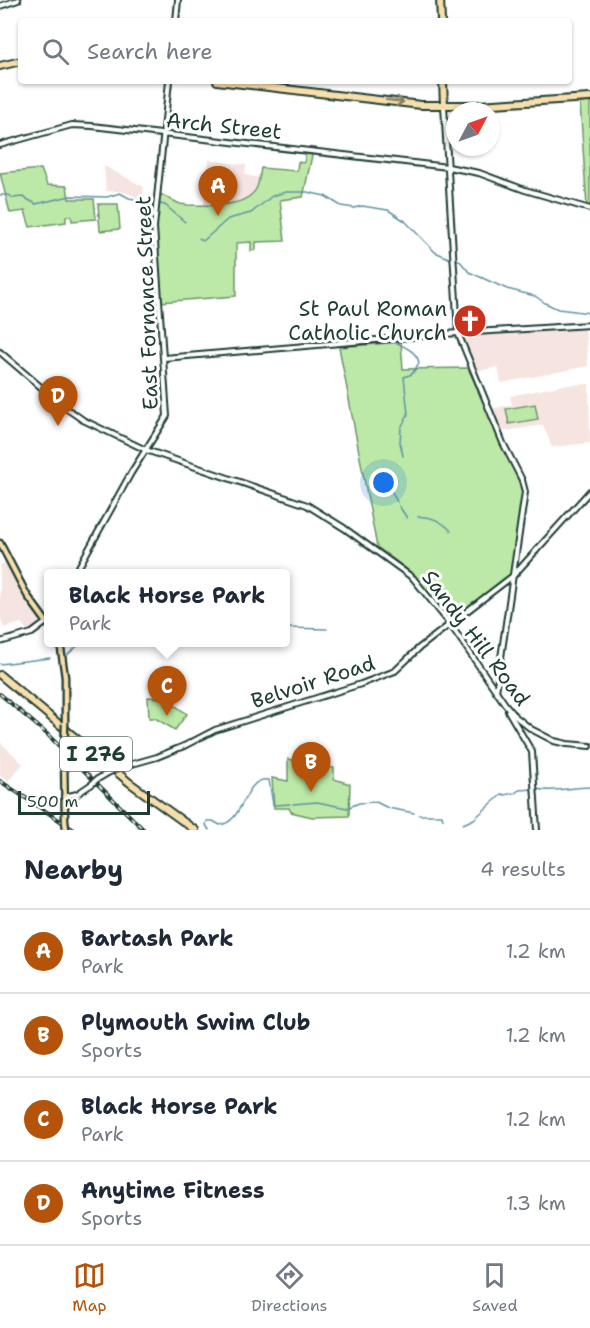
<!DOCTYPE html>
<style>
body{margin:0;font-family:"Shantell Sans",sans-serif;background:#f2f2f3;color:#1f2937}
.compass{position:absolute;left:446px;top:102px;width:54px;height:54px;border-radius:50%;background:#fff;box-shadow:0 2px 4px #0004;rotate:49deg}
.scale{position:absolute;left:18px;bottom:15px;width:132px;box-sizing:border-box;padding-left:6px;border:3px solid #1f3d34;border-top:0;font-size:16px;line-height:21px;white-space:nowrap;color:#1f3d34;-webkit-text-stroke:4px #fff;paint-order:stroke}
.you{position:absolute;left:384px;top:483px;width:21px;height:21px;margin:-15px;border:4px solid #fff;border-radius:50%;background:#1a73e8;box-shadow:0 0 0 9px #1a73e833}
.badge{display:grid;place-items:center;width:39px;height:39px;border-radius:50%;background:#b45309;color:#fff;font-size:20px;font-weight:700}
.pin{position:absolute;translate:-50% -50px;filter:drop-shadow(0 2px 3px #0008)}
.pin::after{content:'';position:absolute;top:32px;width:21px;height:18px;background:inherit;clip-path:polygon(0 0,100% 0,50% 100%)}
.popup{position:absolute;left:44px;top:569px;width:246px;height:78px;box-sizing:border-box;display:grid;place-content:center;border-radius:6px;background:#fff;filter:drop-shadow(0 2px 4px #0005);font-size:20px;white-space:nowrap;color:#747a83}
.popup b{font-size:22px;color:#1f2937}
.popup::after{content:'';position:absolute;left:50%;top:100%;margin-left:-12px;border:12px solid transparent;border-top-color:#fff}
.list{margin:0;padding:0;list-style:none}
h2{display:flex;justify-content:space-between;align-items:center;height:78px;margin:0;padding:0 24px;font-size:26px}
h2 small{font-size:20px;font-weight:400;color:#747a83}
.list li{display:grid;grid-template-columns:39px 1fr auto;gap:18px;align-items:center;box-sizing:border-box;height:84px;padding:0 24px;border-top:2px solid #e0e1e3}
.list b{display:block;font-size:22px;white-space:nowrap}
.list p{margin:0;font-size:20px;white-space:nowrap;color:#747a83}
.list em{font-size:20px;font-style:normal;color:#747a83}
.icon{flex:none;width:33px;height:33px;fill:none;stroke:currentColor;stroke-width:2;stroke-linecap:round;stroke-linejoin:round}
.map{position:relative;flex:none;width:590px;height:830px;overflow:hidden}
.search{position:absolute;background:#fff;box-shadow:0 2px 4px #0004;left:18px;right:18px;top:18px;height:66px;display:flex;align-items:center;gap:15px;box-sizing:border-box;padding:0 21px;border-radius:6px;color:#747a83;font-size:22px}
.sheet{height:414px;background:#fff}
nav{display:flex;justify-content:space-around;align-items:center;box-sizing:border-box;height:84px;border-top:2px solid #e0e1e3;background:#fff;font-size:16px;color:#747a83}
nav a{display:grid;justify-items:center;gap:3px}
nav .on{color:#b45309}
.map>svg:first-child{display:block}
</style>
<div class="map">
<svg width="590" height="830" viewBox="0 0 590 830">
<rect width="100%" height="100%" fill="#fff"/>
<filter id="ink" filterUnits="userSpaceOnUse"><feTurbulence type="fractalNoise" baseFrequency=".0167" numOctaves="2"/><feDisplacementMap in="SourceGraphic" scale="12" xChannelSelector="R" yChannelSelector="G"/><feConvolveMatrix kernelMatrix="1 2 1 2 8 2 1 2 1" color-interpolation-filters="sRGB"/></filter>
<g filter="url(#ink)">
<g fill="#f5e4e0">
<path d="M209 160 246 165 245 175 259 178 257 188 246 199 233 203 204 205Z"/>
<path d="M104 166 144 187 142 199 121 191H106Z"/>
<path d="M585 326 588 366 501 383 498 367 473 372 458 333Z"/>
<path d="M589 384 590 443 552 447 543 425 499 432 489 409 512 405 510 396 564 385Z"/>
<path d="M8 561 24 594 41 619 40 623 28 631 21 623 4 628 0 616V565Z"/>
<path d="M0 742 23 764 8 781 0 776Z"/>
</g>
<g fill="#bce9a7" stroke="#6e936e" stroke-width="1.5">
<path d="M590 102V209L587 208 580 103Z"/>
<path d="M306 151H313L303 197 280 200 285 241 256 242V250L251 251V242L236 243V296L160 302 154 227 156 192 180 204 188 205C208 205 247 209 257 187 259 181 260 174 261 168L297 171 298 162 304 163Z"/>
<path d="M41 169 47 185 67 186 69 199H94L96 219 72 221 71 216H66V222L30 227 25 211 10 213 0 173Z"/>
<path d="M98 204H118L120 229 100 231Z"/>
<path d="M401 342 403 369 468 368 521 486 522 493 512 573 451 621 412 573 377 547 339 347Z"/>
<path d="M535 404 538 419 509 424 506 409Z"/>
<path d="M148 697 164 698 187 714 175 730 155 718H149Z"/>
<path d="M288 759 334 768V779L350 784 349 816 312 817 291 812 289 808H274L272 778 288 781Z"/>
</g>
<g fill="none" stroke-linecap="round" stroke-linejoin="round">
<g stroke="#6093a2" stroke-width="1.5">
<path d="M0 195H9L13 198 23 197 36 204 70 196 107 197 120 193 129 198 165 205 185 222"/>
<path d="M199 238 203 241 228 219 251 213 272 196 286 192H307L325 196 341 206 354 208 362 206 388 210 405 221 435 252 451 259 459 260 469 272 507 289 535 296 545 303 558 309 590 313"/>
<path d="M394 341C404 347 417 351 419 363L412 374 404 377 408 414 401 428 400 442 403 456"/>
<path d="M396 478 390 488 397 502"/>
<path d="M399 506 407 518"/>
<path d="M418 517C430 515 443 522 451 531"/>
<path d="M286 628 327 629"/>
<path d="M65 657 82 642"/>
<path d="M0 664 50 658"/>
<path d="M536 789C556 793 570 787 590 787"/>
<path d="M515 793 519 790 533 789"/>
<path d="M293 804 317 802 347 808 359 803 376 802 388 808 414 813"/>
<path d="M275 805 290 804"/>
<path d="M419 815H442L443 819"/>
<path d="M463 824 474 819 502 794 505 795 513 793"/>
<path d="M209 830 206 825 207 821H213L220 825C245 822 243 776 269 780L273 805"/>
</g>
<g stroke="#1f3d34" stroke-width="8">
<g id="secondary">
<path d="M0 6 18 0"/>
<path d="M176 21 178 0"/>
<path d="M444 106 458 333 503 443 522 480 525 492 496 692"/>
<path d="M0 145 72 125 92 126 448 167 479 173 525 190 590 209"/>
<path d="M0 352 63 406 83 420 146 450 307 505 344 528 413 578 450 624 505 704 516 717 531 729 554 741 567 744 590 746"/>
<path d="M164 358 458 333 590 325"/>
<path d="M75 574 131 473 167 416 154 227 169 81"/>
<path d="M0 642 32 633 48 621"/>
<path d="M508 711 532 752 537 830"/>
<path d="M118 768 157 757 184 746 215 730 361 684 395 671 419 648 514 575 590 491"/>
<path d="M96 780 106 774"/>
<path d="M64 797 77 794 92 784"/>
</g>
</g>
<g stroke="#1f3d34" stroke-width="9">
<g id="primary">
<path d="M0 543 27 595 48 624"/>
<path d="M60 642 65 677V724"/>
<path d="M64 756 65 821"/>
</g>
</g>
<g stroke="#1f3d34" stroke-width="10">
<g id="highway">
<path d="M440 0 441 21"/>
<path d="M0 66 21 61"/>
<path d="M217 81 421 105H478L590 98"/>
<path d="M443 81 444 105"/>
<path d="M0 675 130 783 195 830"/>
</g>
</g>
<use href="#secondary" stroke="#fff" stroke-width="4"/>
<use href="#primary" stroke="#f8deab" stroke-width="4.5"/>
<use href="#highway" stroke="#f8deab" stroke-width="6"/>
<g stroke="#1f3d34" stroke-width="4">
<g id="rail">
<path d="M0 694 48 735 144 830"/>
<path d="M0 781 74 830"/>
</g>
</g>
<use href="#rail" stroke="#fff" stroke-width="1.5" stroke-dasharray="4.5" stroke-linecap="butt"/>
<g stroke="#1f3d34" stroke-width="8" stroke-linecap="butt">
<g id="secondary-bridge">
<path d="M106 774 118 768"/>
<path d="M92 784 96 780"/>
</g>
</g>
<g stroke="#1f3d34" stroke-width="9" stroke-linecap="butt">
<g id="primary-bridge">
<path d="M64 756 65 724"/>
<path d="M65 821 66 829"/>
</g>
</g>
<use href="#secondary-bridge" stroke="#fff" stroke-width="4"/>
<use href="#primary-bridge" stroke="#f8deab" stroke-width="4.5"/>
</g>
<defs><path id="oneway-shaft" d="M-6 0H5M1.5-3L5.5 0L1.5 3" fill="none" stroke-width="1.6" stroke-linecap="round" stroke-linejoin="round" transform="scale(1.5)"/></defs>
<use stroke="#81856a" href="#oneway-shaft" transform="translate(395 101) rotate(7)"/>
</g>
<defs>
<g id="church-disc" transform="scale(1.725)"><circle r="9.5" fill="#c8321e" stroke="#fff"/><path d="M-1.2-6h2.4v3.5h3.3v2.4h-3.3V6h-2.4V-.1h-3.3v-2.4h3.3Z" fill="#fff"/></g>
</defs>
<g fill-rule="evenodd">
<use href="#church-disc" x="470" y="321"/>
</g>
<g text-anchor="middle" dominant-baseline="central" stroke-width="6" stroke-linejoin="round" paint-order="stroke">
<rect fill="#fff" stroke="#627771" stroke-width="1.5" x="60" y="737" width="72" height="34" rx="4.5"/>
<g font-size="20" font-weight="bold" fill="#1f3d34">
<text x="96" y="754">I 276</text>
</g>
<g font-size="21" fill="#1f3d34" stroke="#fff">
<text transform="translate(224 126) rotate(6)">Arch Street</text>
<text transform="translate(147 303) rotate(-92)">East Fornance Street</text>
<text transform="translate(476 638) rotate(53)">Sandy Hill Road</text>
<text transform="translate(313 682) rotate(-18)">Belvoir Road</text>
</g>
<g font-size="21" fill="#1f3d34" stroke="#fff" text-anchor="end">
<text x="447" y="309">St Paul Roman<tspan x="447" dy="24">Catholic Church</tspan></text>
</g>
</g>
</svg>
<svg class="compass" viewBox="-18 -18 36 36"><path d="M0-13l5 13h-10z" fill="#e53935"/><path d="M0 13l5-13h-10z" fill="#747a83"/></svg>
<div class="scale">500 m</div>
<div class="you"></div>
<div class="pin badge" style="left:218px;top:216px">A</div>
<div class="pin badge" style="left:311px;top:792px">B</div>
<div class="pin badge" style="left:167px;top:716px">C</div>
<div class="popup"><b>Black Horse Park</b>Park</div>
<div class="pin badge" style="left:58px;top:426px">D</div>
<div class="search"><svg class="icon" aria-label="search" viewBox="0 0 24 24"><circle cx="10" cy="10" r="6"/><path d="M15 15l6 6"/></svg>Search here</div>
</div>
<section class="sheet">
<h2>Nearby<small>4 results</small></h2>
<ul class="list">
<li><span class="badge">A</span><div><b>Bartash Park</b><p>Park</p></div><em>1.2 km</em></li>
<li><span class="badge">B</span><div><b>Plymouth Swim Club</b><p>Sports</p></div><em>1.2 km</em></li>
<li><span class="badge">C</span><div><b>Black Horse Park</b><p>Park</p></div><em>1.2 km</em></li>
<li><span class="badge">D</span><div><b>Anytime Fitness</b><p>Sports</p></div><em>1.3 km</em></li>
</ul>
</section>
<nav>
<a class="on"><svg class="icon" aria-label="map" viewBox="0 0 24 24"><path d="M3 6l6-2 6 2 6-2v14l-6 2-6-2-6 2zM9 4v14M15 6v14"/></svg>Map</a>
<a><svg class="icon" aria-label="directions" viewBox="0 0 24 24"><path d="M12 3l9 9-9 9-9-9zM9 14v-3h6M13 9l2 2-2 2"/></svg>Directions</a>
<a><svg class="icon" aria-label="saved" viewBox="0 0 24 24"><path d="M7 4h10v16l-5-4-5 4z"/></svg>Saved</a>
</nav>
